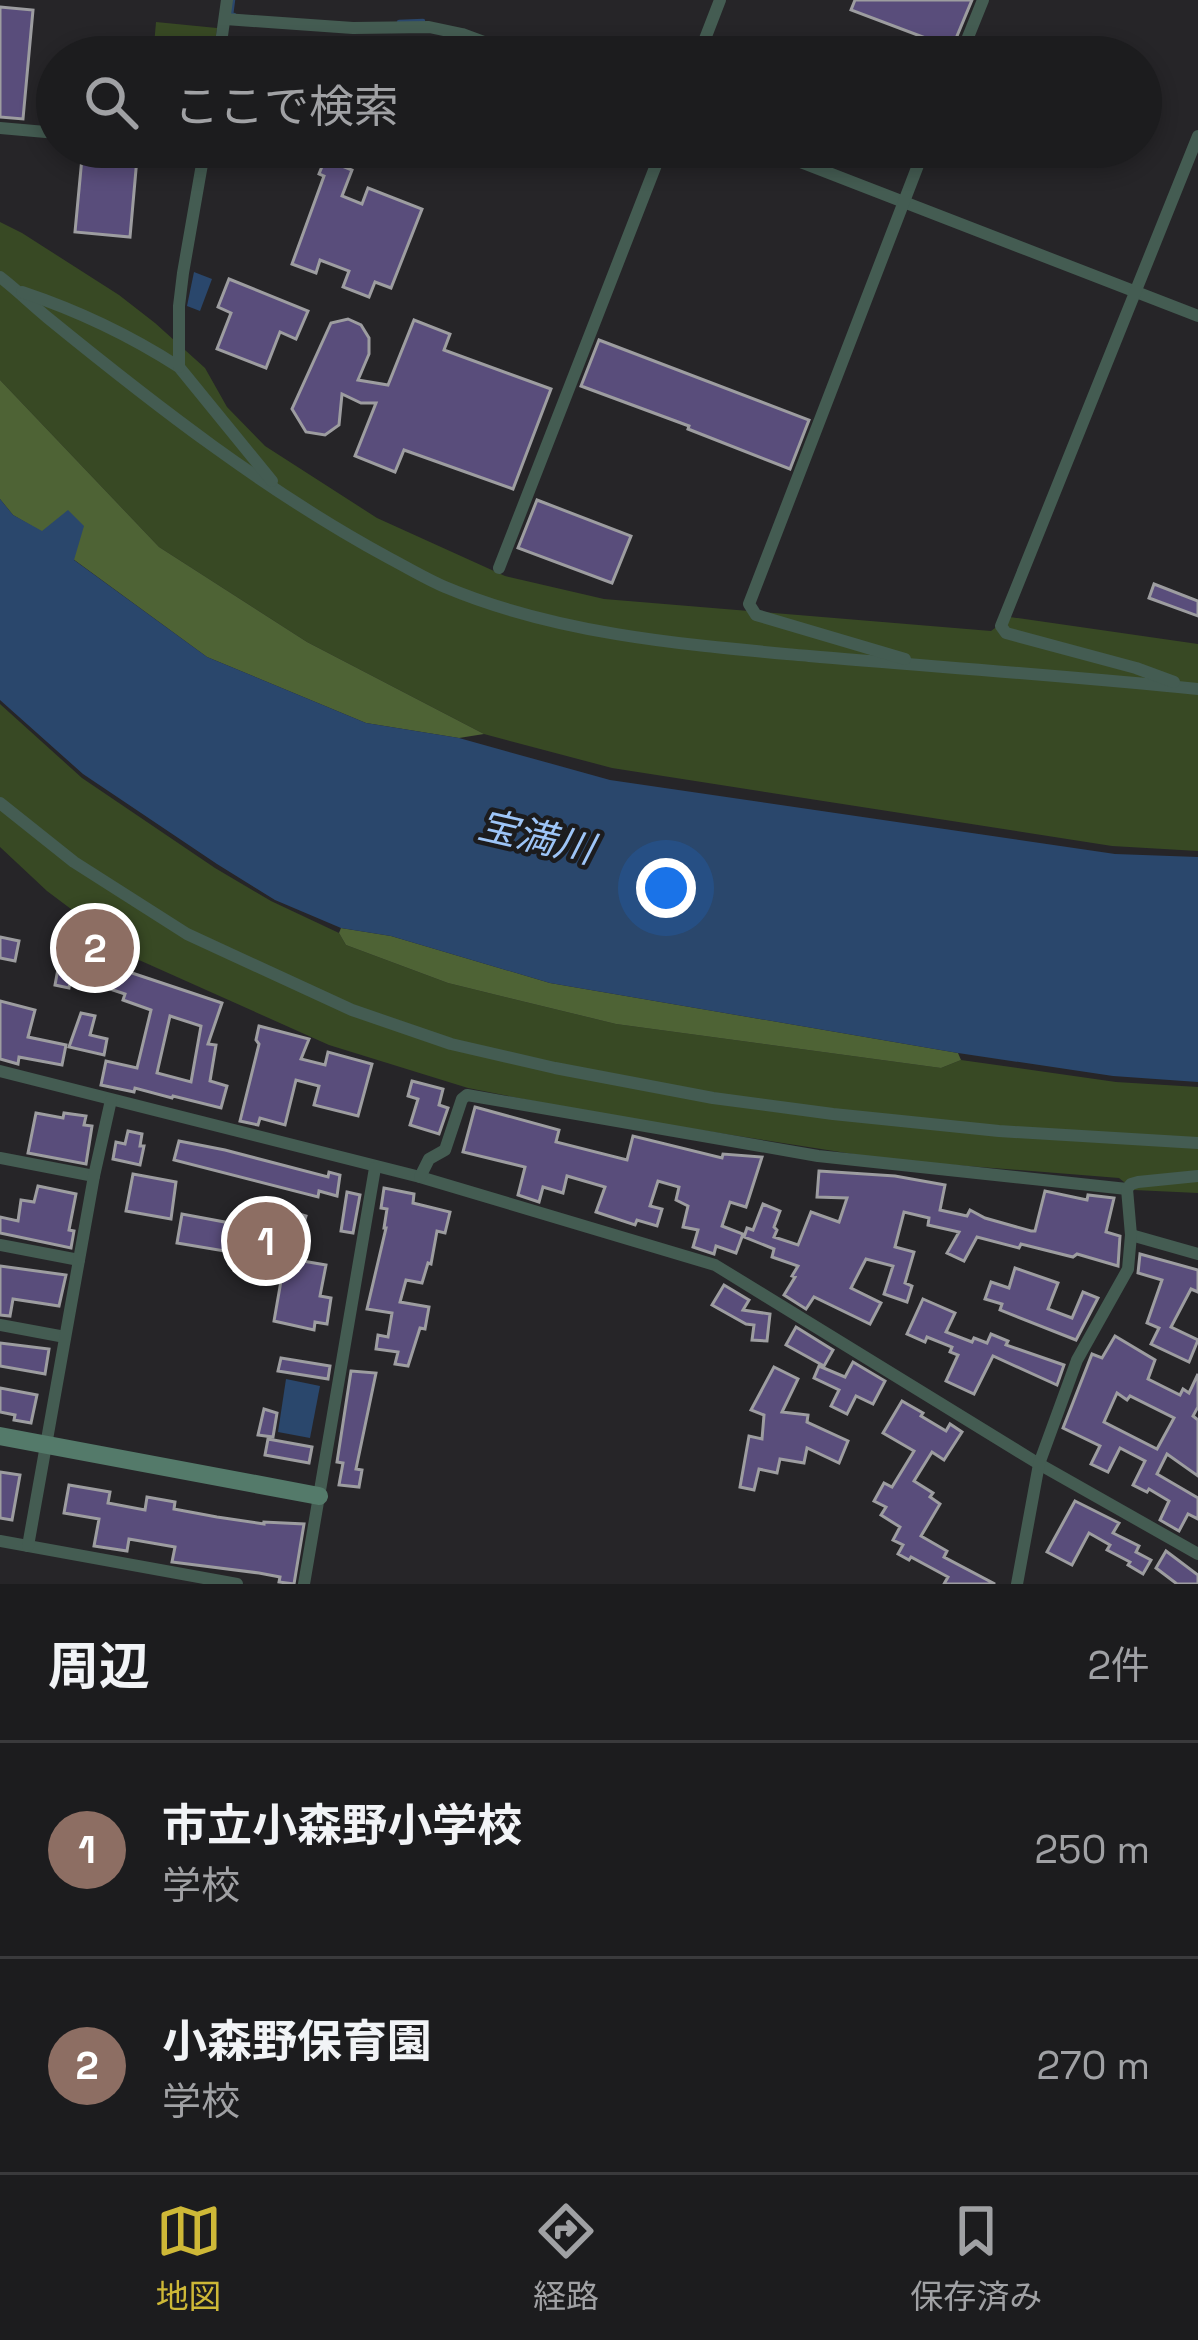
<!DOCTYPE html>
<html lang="ja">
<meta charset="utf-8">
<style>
body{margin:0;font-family:"Space Grotesk","Noto Sans JP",sans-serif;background:#252527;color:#f1f3f6}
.you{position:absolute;left:666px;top:888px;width:42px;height:42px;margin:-30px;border:9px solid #fff;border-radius:50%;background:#1a73e8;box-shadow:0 0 0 18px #1a73e833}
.badge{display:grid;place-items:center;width:78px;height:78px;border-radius:50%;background:#ceb837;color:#fff;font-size:39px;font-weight:700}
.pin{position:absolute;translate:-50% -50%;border:6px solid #fff;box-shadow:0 3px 12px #0006}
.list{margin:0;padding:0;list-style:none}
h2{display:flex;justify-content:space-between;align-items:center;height:156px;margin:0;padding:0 48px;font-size:51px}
h2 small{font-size:39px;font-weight:400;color:#a0a1a4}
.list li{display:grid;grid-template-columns:78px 1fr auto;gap:36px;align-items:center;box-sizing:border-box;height:216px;padding:0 48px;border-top:3px solid #3a3a3c}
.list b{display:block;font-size:45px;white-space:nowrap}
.list p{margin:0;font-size:39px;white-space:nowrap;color:#a0a1a4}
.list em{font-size:39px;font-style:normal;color:#a0a1a4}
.icon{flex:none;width:66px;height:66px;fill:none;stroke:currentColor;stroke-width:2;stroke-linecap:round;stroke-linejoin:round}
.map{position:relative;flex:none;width:1198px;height:1584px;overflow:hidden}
.search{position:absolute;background:#1c1c1e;box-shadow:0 6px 18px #0003;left:36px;right:36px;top:36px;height:132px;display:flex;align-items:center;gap:30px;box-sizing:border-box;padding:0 42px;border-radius:66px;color:#a0a1a4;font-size:45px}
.sheet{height:588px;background:#1c1c1e}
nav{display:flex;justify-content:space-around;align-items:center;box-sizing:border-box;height:168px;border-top:3px solid #3a3a3c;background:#1c1c1e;font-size:33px;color:#a0a1a4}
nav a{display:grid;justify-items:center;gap:6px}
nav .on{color:#ceb837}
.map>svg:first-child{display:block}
</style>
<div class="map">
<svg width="1198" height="1584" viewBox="0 0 1198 1584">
<rect width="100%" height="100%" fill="#262528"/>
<g fill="#384924">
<path d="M156 22 217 28 213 57H153Z"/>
<path d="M0 222 22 233 119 295 155 323 205 368 227 407 265 446 377 518 505 576 604 599 991 631 1010 617 1198 644V851L1112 846 612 768 484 734 307 642 159 547 0 380Z"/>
<path d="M0 704 82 778 215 868 271 901 339 933 346 945 448 983 616 1024 941 1068 961 1060 1116 1082 1198 1087V1193L1134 1190 1119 1178 891 1160 610 1116 468 1088 329 1045 139 960 47 891 0 847Z"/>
</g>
<g fill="#4e6335">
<path d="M0 380 159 547 307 642 484 734 459 738 366 723 207 657 73 559 68 511 42 532 13 515 0 499Z"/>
<path d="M341 928 391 936 550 983 958 1053 961 1060 941 1068 616 1024 448 983 346 945 339 933Z"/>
</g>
<g fill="#2a476c">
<path d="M194 272 212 279 200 311 187 306Z"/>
<path d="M0 499 13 515 42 531 68 510 84 526 74 560 207 657 366 723 459 738 610 780 1115 854 1198 857V1082L1113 1076 958 1053 550 983 391 936 341 928 275 900 217 864 83 774 0 700Z"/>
<path d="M286 1379 320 1386 310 1438 278 1432Z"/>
</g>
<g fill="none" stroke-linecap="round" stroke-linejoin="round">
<g stroke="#2a476c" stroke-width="4.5">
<path d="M233 0 231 15H234"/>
<path d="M399 22 423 21"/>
<path d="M509 45 543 57"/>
</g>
</g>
<g fill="#594d7b" stroke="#9d9da0" stroke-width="3" fill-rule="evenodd">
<path d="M855 0H972L952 48 851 10Z"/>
<path d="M0 7 33 10 23 119 0 117Z"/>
<path d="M83 147H138L130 237 75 232Z"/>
<path d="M325 159 352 170 342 196 362 204 368 188 422 209 391 288 375 282 369 297 343 287 349 271 320 260 316 273 292 264 324 176 319 174Z"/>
<path d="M229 279 308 311 296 339 280 332 266 368 217 349 231 313 218 307Z"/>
<path d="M348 319 361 325 369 338V354L358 380 388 385 414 320 450 334 444 350 551 389 513 489 404 450 395 472 355 456 376 403H361L342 394 339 425 325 435 306 432 292 409 331 323Z"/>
<path d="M599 340 809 420 790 469 688 429 689 426 581 386Z"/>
<path d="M537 500 631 536 612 583 518 548Z"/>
<path d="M1154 584 1198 601V616L1149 598Z"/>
<path d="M0 937 19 941 15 961 0 958Z"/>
<path d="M92 950 129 962 126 971 222 1003 208 1044 216 1045 210 1081 227 1086 221 1108 173 1096 172 1098 135 1088 134 1092 101 1085 106 1061 137 1068 151 1010 123 1000 125 994 71 976 69 988 55 985 60 958 88 964ZM170 1016 201 1026 191 1082 157 1073Z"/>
<path d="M0 1001 35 1010 28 1037 66 1045 62 1065 19 1057 18 1064 0 1059Z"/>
<path d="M81 1013 95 1016 90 1035 107 1039 104 1055 69 1047Z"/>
<path d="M259 1026 309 1039 301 1059 325 1065 328 1052 372 1064 358 1116 314 1105 319 1086 296 1080 285 1125 260 1118 258 1125 240 1121 259 1044 256 1040Z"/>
<path d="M412 1081 443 1089 439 1105 448 1108 439 1134 410 1125 418 1099 408 1096Z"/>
<path d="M475 1107 559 1130 556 1142 627 1160 633 1136 722 1158 723 1154 762 1157 746 1207 730 1202 722 1226 743 1234 736 1253 716 1246 714 1254 693 1247 698 1230 683 1227 688 1206 676 1200 679 1187 658 1181 650 1206 662 1209 657 1226 637 1220 635 1225 596 1212 605 1187 567 1176 563 1193 543 1187 539 1202 518 1195 525 1167 463 1152Z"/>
<path d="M36 1113 63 1118 64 1113 86 1116 84 1125 92 1126 86 1164 28 1153Z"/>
<path d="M128 1131 142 1134 140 1146H144L140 1165 113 1159 116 1142 125 1144Z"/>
<path d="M179 1141 225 1150 328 1177 329 1172 340 1175 337 1196 319 1191 318 1197 174 1160Z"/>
<path d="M819 1171 895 1176 945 1185 940 1210 967 1216 970 1210 985 1218 1031 1231H1035L1045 1191 1087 1200 1088 1195 1114 1198 1106 1232 1120 1236 1118 1266 1077 1254 1073 1257 1021 1244 1019 1248 977 1237 964 1261 947 1253 959 1232 928 1225 929 1218 904 1212 895 1247 914 1252 905 1283 912 1286 907 1302 884 1294 893 1266 866 1259 851 1288 881 1303 870 1324 814 1297 806 1309 784 1295 795 1277 792 1276 798 1266 772 1257 774 1249 744 1237 747 1228 753 1230 763 1204 780 1211 774 1227 777 1230 774 1237 798 1245 811 1212 839 1222 847 1198 817 1197Z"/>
<path d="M133 1174 176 1182 171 1219 126 1211Z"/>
<path d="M38 1186 76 1194 69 1230 74 1231 71 1248 0 1233V1217L18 1221 21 1200 34 1202Z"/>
<path d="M384 1188 414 1194 413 1203 450 1212 445 1233 437 1231 431 1264 428 1263 422 1283 406 1280 400 1302 429 1307 425 1329 420 1328 408 1366 395 1364 398 1352 376 1349 378 1335 388 1337 392 1313 367 1309 386 1228H384L387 1209 381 1208Z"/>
<path d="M347 1192 360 1195 353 1233 341 1231Z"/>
<path d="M269 1205 306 1216 297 1248 263 1241 260 1257 177 1243 182 1214 262 1229Z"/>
<path d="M1140 1254 1198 1270V1292L1191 1289 1171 1327 1198 1340 1189 1362 1151 1344 1159 1328 1147 1323 1162 1280 1138 1273Z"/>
<path d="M285 1258 326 1265 320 1296 331 1298 327 1324 315 1322 314 1330 274 1321Z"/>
<path d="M0 1266 66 1275 59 1306 13 1299 10 1316 0 1315Z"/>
<path d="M1015 1268 1058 1283 1048 1309 1072 1318 1083 1292 1098 1298 1076 1340 1000 1310 1002 1304 985 1299 991 1282 1009 1288Z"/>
<path d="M724 1285 749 1300 743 1310 770 1314 767 1341 752 1340 754 1325 746 1324 712 1305Z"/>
<path d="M923 1299 955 1313 946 1332 972 1342 974 1338 987 1343 991 1334 1008 1341 1006 1345 1064 1365 1057 1385 993 1356 974 1394 946 1381 958 1355 950 1352 952 1347 927 1337 925 1342 907 1334Z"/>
<path d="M796 1327 833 1350 824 1366 786 1345Z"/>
<path d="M1115 1336 1155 1360 1148 1379 1180 1395 1183 1389 1189 1393 1198 1374V1407L1193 1416 1198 1420V1476L1167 1454 1157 1474 1198 1498V1519L1188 1514 1179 1531 1160 1520 1169 1501 1149 1489 1147 1492 1133 1485 1145 1461 1120 1448 1108 1472 1091 1464 1100 1446 1063 1428 1092 1354 1102 1358ZM1117 1393 1127 1400 1130 1396 1174 1418 1157 1449 1104 1422Z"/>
<path d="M0 1343 49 1349 45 1374 0 1366Z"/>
<path d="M281 1358 330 1366 328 1379 278 1371Z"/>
<path d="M853 1362 885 1381 873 1404 856 1396 847 1414 831 1406 839 1390 814 1378 819 1366 845 1377Z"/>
<path d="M774 1367 798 1379 782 1412 808 1415 807 1422 848 1441 839 1463 807 1448 804 1463 780 1459 777 1473 759 1469 754 1490 740 1487 749 1436 762 1439 764 1415 751 1410Z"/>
<path d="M351 1371 376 1373 356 1469 362 1470 359 1487 339 1485 343 1463 337 1462Z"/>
<path d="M0 1388 37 1395 31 1423 14 1420 15 1415 0 1412Z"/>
<path d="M902 1401 923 1413 921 1416 946 1431 950 1424 962 1432 944 1460 932 1452 914 1481 933 1493 930 1497 940 1504 921 1536 947 1551 944 1557 995 1584H944L948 1577 911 1557 909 1560 898 1554 903 1545 893 1540 900 1527 881 1515 886 1507 874 1501 884 1483 892 1487 914 1451 883 1433Z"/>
<path d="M264 1409 277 1413 273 1437 258 1435Z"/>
<path d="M268 1439 312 1447 309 1463 265 1455Z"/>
<path d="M0 1472 20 1475 12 1520 0 1518Z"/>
<path d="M69 1485 110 1492 108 1503 145 1510 147 1497 175 1502 174 1509 217 1517 264 1524V1522L304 1524 294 1584 279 1582 280 1577 259 1573 172 1562 175 1547 129 1539 127 1551 94 1546 99 1519 64 1513Z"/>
<path d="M1075 1501 1119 1523 1113 1533 1139 1546 1136 1552 1151 1560 1143 1574 1128 1565 1130 1562 1107 1550 1110 1545 1089 1533 1072 1565 1047 1552Z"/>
<path d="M1166 1551 1198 1575V1584H1177L1156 1568Z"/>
</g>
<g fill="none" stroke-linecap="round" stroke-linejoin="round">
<g stroke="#445c52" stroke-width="12">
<path d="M225 19 353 28 429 27 462 34 525 57"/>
<path d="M219 57 227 0"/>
<path d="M698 57 720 0"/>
<path d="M960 57 983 0"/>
<path d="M0 128 57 133"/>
<path d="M762 147 1198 316"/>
<path d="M0 277C17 290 32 305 48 318 156 406 267 492 389 558 408 568 426 579 445 587 559 635 688 645 809 656 939 667 1069 676 1198 689"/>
<path d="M22 292C76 310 131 336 179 367L272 481"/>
<path d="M179 367V306L183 273 205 147"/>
<path d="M499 568 663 147"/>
<path d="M905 659 756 615 749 604 925 147"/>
<path d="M1174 682 1136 668 1006 633 1001 626 1198 136"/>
<path d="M0 803 74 862 187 934 352 1010 451 1044 555 1068 713 1098 833 1114 999 1131 1198 1143"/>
<path d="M0 1071 420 1177 715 1265 1039 1464 1198 1554"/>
<path d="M0 1158 94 1176"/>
<path d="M420 1177 429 1159 445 1150 462 1099 467 1095 818 1156 1127 1189"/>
<path d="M1131 1235 1198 1254"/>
<path d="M0 1245 79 1260"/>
<path d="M0 1325 65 1337"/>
<path d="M0 1541 237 1584"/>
<path d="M28 1546 94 1176 111 1100"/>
<path d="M304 1584 375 1168"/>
<path d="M1017 1584 1039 1464 1077 1360 1128 1269 1131 1235 1127 1189 1131 1184 1138 1182 1198 1176"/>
</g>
<path stroke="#547a6a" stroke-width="18" d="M0 1436 319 1496"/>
</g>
<g text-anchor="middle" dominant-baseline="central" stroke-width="9" stroke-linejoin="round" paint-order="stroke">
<g font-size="39" font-style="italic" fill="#9ec5f7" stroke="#1c1c1e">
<text transform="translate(536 837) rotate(13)">宝満川</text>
</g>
</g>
</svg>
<div class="you"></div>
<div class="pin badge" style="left:266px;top:1241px;background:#8d6e63">1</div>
<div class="pin badge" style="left:95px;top:948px;background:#8d6e63">2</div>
<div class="search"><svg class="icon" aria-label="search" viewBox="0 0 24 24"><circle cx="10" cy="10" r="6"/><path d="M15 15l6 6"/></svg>ここで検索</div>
</div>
<section class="sheet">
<h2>周辺<small>2件</small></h2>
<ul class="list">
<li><span class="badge" style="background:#8d6e63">1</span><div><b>市立小森野小学校</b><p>学校</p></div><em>250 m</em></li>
<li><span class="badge" style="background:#8d6e63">2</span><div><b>小森野保育園</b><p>学校</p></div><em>270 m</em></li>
</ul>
</section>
<nav>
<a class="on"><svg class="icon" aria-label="map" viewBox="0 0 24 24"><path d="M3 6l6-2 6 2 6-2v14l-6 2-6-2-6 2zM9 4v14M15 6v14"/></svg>地図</a>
<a><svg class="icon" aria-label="directions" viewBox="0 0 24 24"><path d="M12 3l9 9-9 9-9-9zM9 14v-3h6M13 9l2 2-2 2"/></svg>経路</a>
<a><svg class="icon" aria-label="saved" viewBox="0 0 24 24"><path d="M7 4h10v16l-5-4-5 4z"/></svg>保存済み</a>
</nav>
